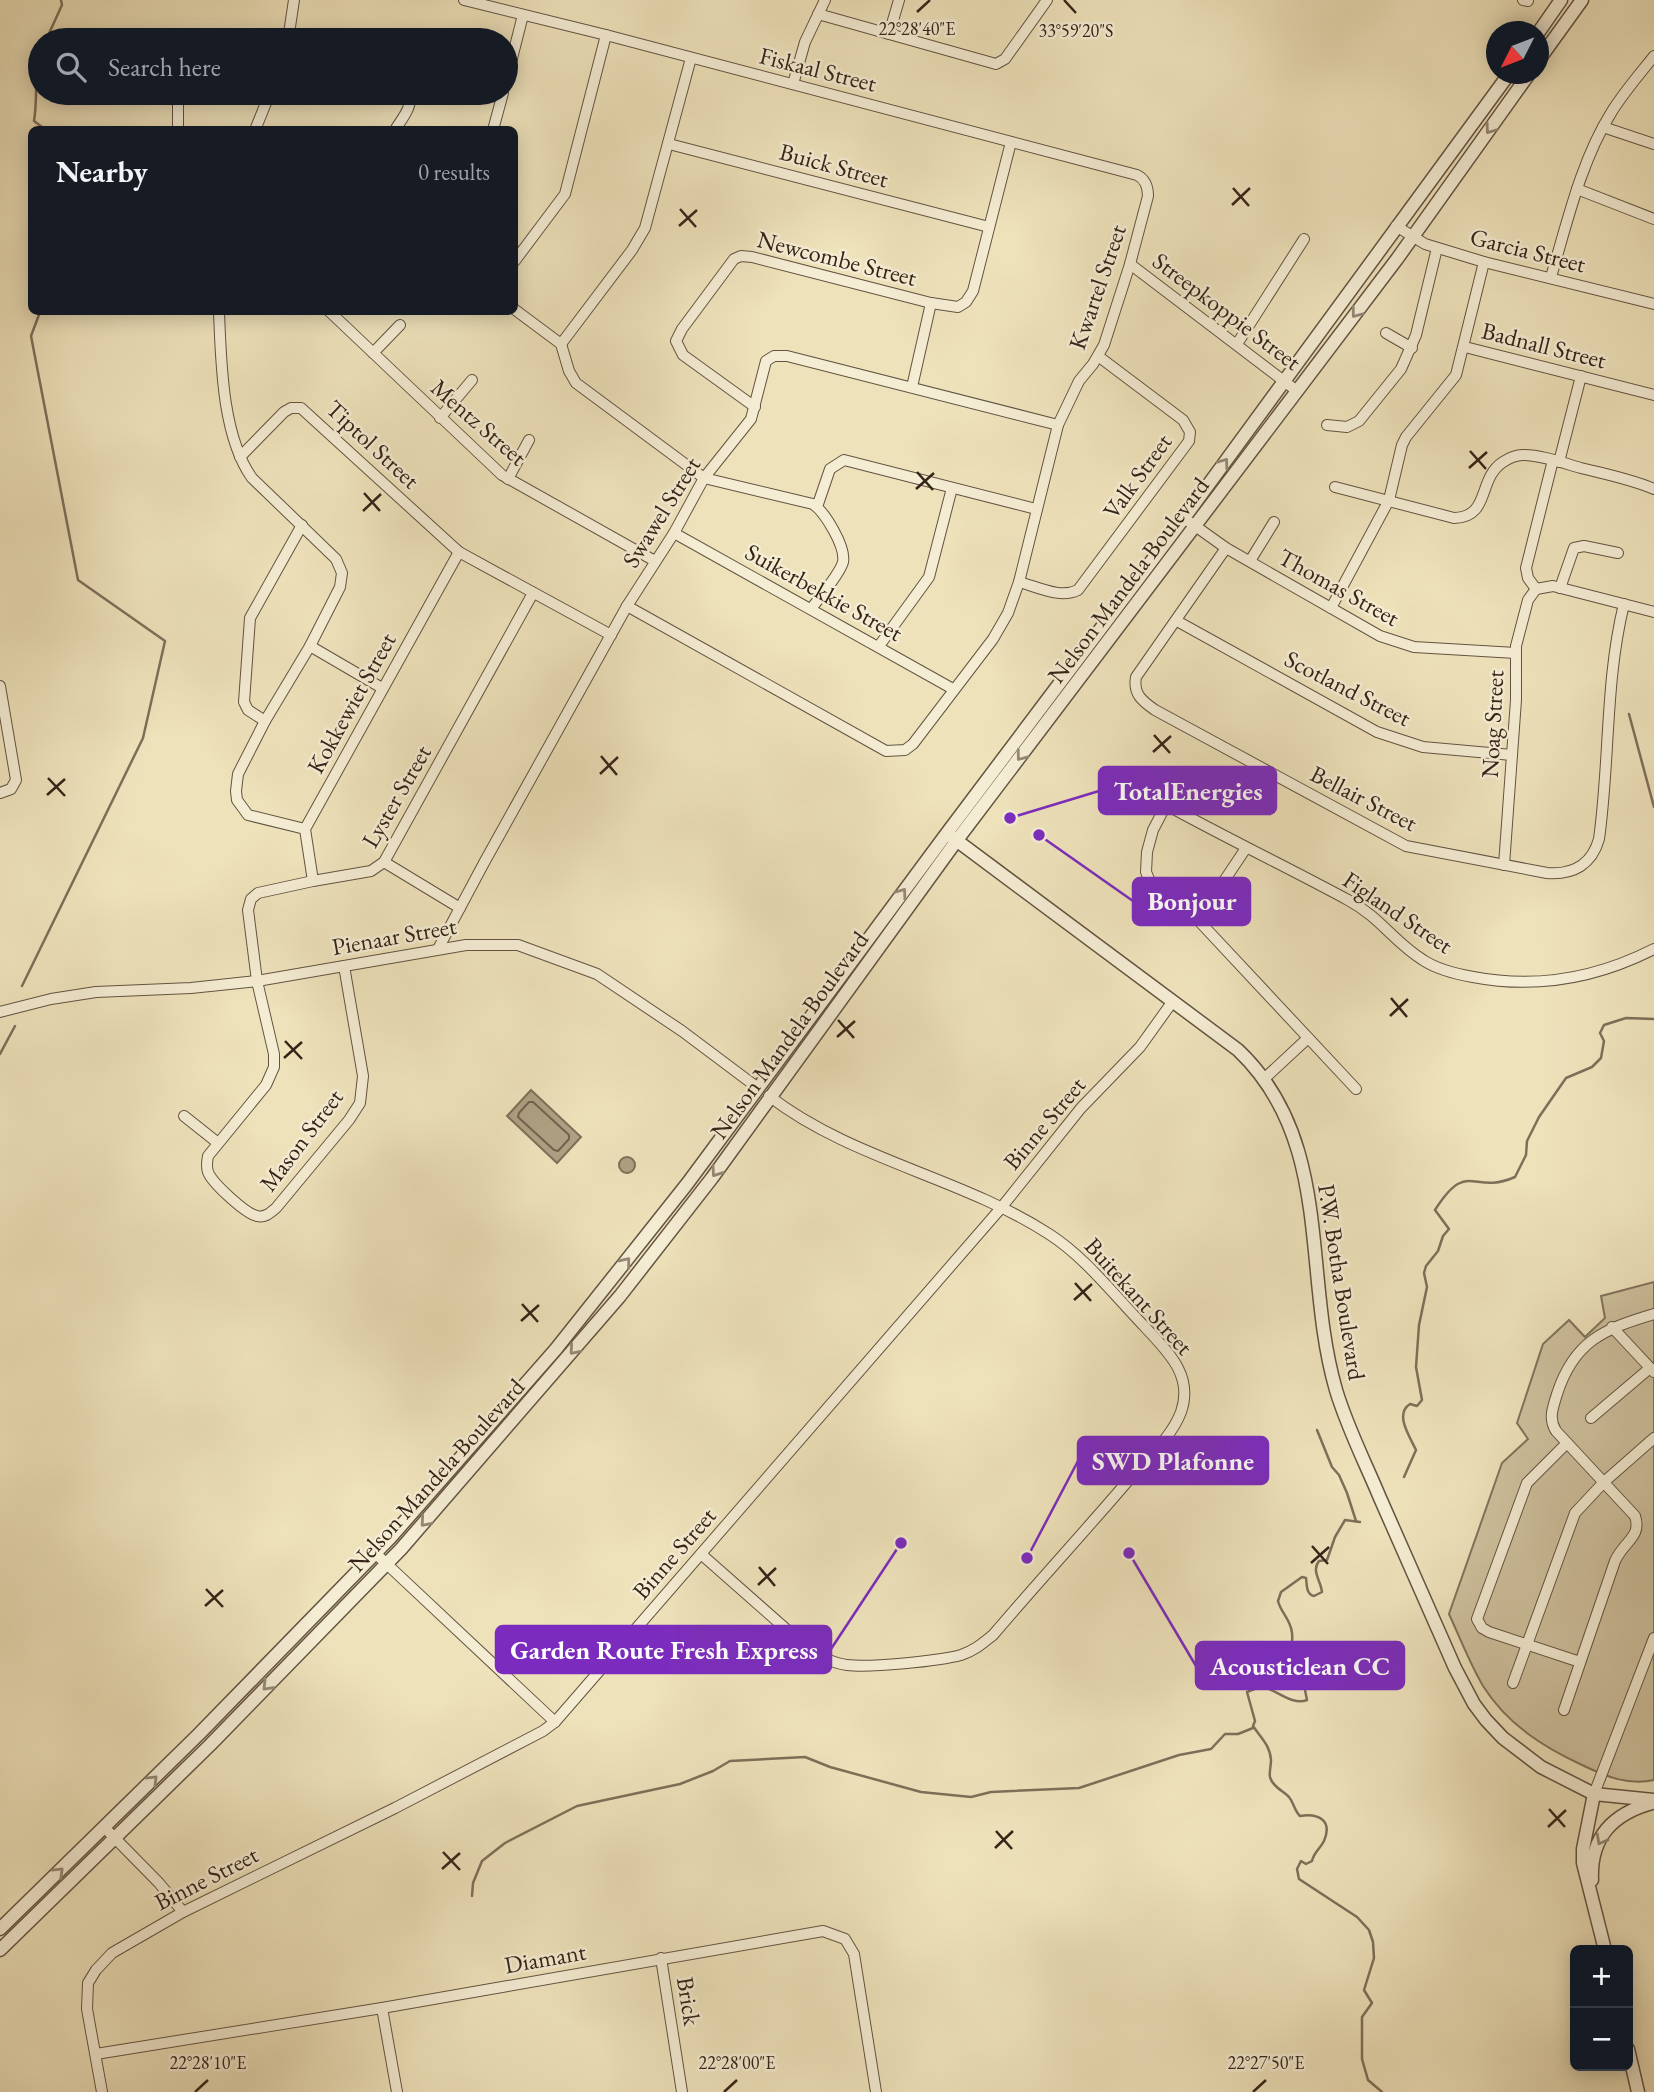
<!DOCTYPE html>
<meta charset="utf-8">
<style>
body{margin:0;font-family:"EB Garamond",serif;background:#242831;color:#f1f3f6}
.controls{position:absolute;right:21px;bottom:21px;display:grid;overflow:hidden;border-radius:10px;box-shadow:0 4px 18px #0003}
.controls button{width:63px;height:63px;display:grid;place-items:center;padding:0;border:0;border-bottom:2px solid #363941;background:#171b24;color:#f1f3f6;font:35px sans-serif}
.compass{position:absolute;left:1486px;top:21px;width:63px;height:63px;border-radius:50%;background:#171b24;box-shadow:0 4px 18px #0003;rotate:228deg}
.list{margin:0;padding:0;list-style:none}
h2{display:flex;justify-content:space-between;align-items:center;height:91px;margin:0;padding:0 28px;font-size:30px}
h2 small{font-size:23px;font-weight:400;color:#9ea1a6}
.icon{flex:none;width:38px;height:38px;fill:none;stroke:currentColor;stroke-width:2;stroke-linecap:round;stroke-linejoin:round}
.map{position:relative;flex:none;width:1654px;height:2092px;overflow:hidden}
.search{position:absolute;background:#171b24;box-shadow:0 4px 18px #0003;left:28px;top:28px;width:490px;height:77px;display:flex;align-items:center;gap:18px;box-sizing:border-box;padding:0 24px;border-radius:38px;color:#9ea1a6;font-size:26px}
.panel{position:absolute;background:#171b24;box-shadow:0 4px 18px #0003;left:28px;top:126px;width:490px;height:189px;border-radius:10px}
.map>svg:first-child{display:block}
</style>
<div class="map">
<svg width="1654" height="2092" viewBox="0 0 1654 2092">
<rect width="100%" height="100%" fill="#eee2bb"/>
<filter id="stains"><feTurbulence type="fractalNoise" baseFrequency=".00286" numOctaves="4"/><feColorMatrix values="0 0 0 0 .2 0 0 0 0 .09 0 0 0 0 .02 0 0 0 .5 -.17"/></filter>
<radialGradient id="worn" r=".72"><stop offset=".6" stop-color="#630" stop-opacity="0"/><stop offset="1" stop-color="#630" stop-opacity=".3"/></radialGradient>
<path fill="#cfc29f" stroke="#82725c" stroke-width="2" d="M1654 1282V1780C1628 1786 1605 1776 1582 1765 1543 1747 1507 1724 1483 1686 1470 1664 1460 1638 1449 1614L1502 1463 1528 1439 1517 1423 1543 1344 1569 1320 1585 1337 1605 1318 1601 1296Z"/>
<g fill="#afa184" stroke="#7e6f59" stroke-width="2">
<path d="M531 1090 581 1137 557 1163 507 1116Z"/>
<circle cx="627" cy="1165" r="8"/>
</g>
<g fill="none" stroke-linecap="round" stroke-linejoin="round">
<path stroke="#72624e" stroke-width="2" d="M529 1102H533L569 1135V1139L558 1151 554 1150 518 1117 519 1113Z"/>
<g stroke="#7e6f59" stroke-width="2.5">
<path d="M46 40 62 5 61 0"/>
<path d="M40 51C34 74 38 97 34 121L46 130"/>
<path d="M1629 714 1654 807"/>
<path d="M22 986 143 738 165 641 78 580 31 336 40 312"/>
<path d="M0 1054 15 1026"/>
<path d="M1317 1430 1332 1467 1339 1475 1347 1493 1356 1521"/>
<path d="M1404 1477 1416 1450C1410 1437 1394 1414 1410 1404L1417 1406 1422 1400 1416 1367 1419 1325 1427 1287 1424 1273 1426 1266 1438 1251 1443 1236 1449 1229 1435 1210C1468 1158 1472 1196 1515 1177L1526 1155 1527 1141 1539 1117 1566 1078 1592 1067 1601 1058 1604 1041 1600 1033 1604 1025 1626 1018 1654 1019"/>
<path d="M1360 1522 1345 1520 1335 1537 1327 1560 1319 1561C1311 1571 1321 1581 1322 1592L1314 1596C1306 1594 1307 1585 1306 1578L1302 1577 1281 1592 1278 1601C1281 1613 1291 1620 1292 1633 1294 1648 1286 1658 1295 1672L1302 1675 1307 1700C1293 1706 1276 1690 1262 1686L1247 1692 1255 1721 1253 1726C1261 1738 1270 1745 1271 1760 1271 1766 1269 1772 1270 1777 1272 1786 1283 1791 1289 1797 1294 1803 1294 1810 1300 1816 1318 1813 1333 1820 1324 1841 1320 1849 1314 1852 1312 1861L1306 1864 1301 1861 1297 1869 1299 1879 1357 1917 1369 1930 1373 1942 1374 1958 1364 1990 1372 2003 1362 2017V2059L1368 2080 1382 2092"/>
<path d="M472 1896 473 1883 482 1861 505 1843 577 1806 680 1784 713 1771 730 1761 805 1757 830 1767 921 1792 971 1797 991 1792 1079 1788 1179 1755 1211 1749 1225 1734H1238L1253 1728"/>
</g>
<g stroke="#635341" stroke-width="12">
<g id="minor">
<path d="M464 0 606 35 1137 175C1145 179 1148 187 1148 196L1130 264 1104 345 1093 364 1079 381 1058 425 1019 582 1008 613 993 639 913 744 905 750 886 751 627 606"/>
<path d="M1523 0 1528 1"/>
<path d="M818 14 996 64 1005 59 1047 0"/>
<path d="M889 34 899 0"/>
<path d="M288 40 294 0"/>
<path d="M506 82 523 15"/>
<path d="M793 84 805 42 825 0"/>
<path d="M178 93V130"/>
<path d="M1603 127 1654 144"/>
<path d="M255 130 270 93"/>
<path d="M395 130C403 117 412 108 410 93"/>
<path d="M493 130 503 93"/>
<path d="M669 144 989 227"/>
<path d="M1577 189 1654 219"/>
<path d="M1396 226 1425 244 1484 262 1654 304"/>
<path d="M514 262 565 194 606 35"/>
<path d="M1130 264 1297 391"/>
<path d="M1551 277C1567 223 1581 161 1611 113 1623 93 1639 75 1654 56"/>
<path d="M514 309 561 344 569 371 576 383 704 478 813 504C825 512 846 547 843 562 840 574 819 598 811 609"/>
<path d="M219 312C221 361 222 436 252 478L336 559 342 573 340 587 310 646 265 721 238 774 236 791 237 800 248 815 305 829"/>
<path d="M330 312 502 475 655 561"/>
<path d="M1386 333 1412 348"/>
<path d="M561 344 632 250 645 228 691 58"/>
<path d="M1237 344 1304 239"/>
<path d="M1465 347 1654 395"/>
<path d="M373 353 400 325"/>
<path d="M912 387 931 303"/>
<path d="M755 407 683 355 676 341 682 329 734 259 741 256 752 257 931 303 958 307 966 302 973 291 1011 142"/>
<path d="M440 418 472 380"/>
<path d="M1327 425 1347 427 1359 421 1401 369 1416 335 1437 248"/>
<path d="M240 457 284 412 291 408H301L459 552 611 635"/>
<path d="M1559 462 1581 376"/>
<path d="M508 479 529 440"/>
<path d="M1335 487 1454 518C1491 517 1477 479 1503 462 1509 458 1516 455 1523 455 1542 455 1563 463 1581 468 1605 474 1631 479 1654 489"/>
<path d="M817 507 830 469 844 460 1036 509"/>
<path d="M1184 518 1226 548 1380 636 1414 647 1516 653"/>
<path d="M674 533 953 689"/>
<path d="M1226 548 1136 677C1133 694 1142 701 1155 710L1406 846 1547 873C1574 875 1592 864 1599 839 1610 760 1605 681 1624 604"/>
<path d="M1250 561 1274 522"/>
<path d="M1019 582C1038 587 1060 599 1078 590L1189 441 1190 432 1183 420 1098 356"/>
<path d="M1560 588 1574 548 1584 546 1618 553"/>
<path d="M1536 589 1528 578 1526 568 1553 460"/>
<path d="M1536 589 1553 586 1654 612"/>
<path d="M1331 608 1389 500 1402 445 1406 437 1456 375 1484 262"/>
<path d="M1177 621 1377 732 1423 747 1512 755"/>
<path d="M310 646 382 688"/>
<path d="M879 646 929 577 952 488"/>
<path d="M0 686 16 780 11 789 0 793"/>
<path d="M265 721 248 710 244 702 250 618 302 525"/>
<path d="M1136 788C1205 828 1278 862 1348 900 1380 917 1395 943 1423 960 1438 970 1456 974 1473 977 1536 989 1597 978 1654 949"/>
<path d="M1166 805 1153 830 1147 852 1146 872 1152 886 1198 920 1356 1089"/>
<path d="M384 862 460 908"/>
<path d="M1504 865 1516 700V646L1528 600 1536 589"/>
<path d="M313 881 305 829 459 552"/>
<path d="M1198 920 1246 848"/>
<path d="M438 949 485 861 627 606 674 533 704 478 751 419 766 361 774 356H787L1058 425"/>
<path d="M344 966 363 1076 360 1103 349 1120 276 1208C270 1213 265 1218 257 1216 246 1214 212 1183 208 1172 206 1166 207 1162 208 1156L266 1085 274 1067V1054L257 981 248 910 251 899 258 893 313 881 371 871 384 862 533 593"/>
<path d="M0 1012 51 999 96 992 191 988 257 981 466 945H518L597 974 682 1031 758 1088"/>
<path d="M1265 1078 1308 1038"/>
<path d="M184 1116 218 1143"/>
<path d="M1612 1327 1654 1372"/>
<path d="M1591 1418 1650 1368"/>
<path d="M1567 1443 1527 1483 1477 1619 1482 1628 1489 1632 1580 1662"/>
<path d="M375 1553 555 1722"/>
<path d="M701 1554 803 1644C817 1654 830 1663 847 1665 869 1668 939 1661 961 1655 974 1651 983 1643 993 1635 1039 1581 1087 1529 1133 1475 1149 1457 1172 1436 1181 1412 1194 1375 1167 1351 1144 1326 1114 1295 1085 1257 1049 1234 961 1177 852 1160 769 1096"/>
<path d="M1513 1683 1575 1513 1604 1482 1654 1438"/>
<path d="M1564 1710 1615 1561C1624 1541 1642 1537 1635 1516L1556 1431C1548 1418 1553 1408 1557 1394 1574 1341 1604 1329 1654 1314"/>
<path d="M1594 1794 1654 1638"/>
<path d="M104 1827 159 1883 183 1912"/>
<path d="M661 1958 682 2092"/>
<path d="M382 2008 397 2092"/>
<path d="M96 2054 382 2008 823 1931 845 1939 854 1954 876 2092"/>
<path d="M102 2092 87 2009 88 1983 96 1970 112 1953 183 1912 395 1808 543 1731 555 1722 1001 1208 1081 1108 1140 1047 1173 1001"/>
</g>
</g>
<g stroke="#635341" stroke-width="15">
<g id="tertiary">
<path d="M1538 33 1561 0"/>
<path d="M1538 61 1582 0"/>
<path d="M952 837 1238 1050C1334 1141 1302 1273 1336 1390 1347 1427 1365 1462 1380 1498 1405 1554 1430 1611 1455 1668L1474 1704 1486 1720 1503 1738 1541 1767 1594 1794 1654 1800"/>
<path d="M1594 1794 1583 1849V1863L1605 1950"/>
<path d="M1592 1880C1590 1838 1612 1814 1652 1803"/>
<path d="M0 1929 199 1734 390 1538 556 1349 687 1184 947 833 1184 518 1509 74"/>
<path d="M0 1950 210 1745 401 1549 620 1296 712 1178 957 840 1397 259 1529 74"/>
<path d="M1628 2049 1638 2092"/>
</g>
</g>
<use href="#minor" stroke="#f4ecd3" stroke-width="10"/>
<use href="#tertiary" stroke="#f4ecd3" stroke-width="12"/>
</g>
<defs><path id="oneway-chevron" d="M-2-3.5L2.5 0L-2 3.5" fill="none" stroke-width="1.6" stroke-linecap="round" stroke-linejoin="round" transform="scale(1.75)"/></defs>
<g stroke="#948876">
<use href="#oneway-chevron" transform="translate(1490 129) rotate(126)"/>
<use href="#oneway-chevron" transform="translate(1356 313) rotate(127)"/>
<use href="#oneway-chevron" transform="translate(1224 463) rotate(-54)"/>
<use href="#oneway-chevron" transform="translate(1021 756) rotate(127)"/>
<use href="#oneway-chevron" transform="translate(902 893) rotate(-54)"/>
<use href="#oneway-chevron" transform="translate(716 1172) rotate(125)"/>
<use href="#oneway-chevron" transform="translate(626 1262) rotate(-51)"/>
<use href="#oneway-chevron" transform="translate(574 1350) rotate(131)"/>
<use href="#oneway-chevron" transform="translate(425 1522) rotate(131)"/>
<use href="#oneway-chevron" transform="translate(267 1686) rotate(134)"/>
<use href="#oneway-chevron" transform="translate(153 1780) rotate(-45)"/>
<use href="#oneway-chevron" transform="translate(1601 1840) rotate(119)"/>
<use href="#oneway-chevron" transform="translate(59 1872) rotate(-44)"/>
</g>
<path fill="none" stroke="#352318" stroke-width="2.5" d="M1064 0 1076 13M917 12 930 0M1233 188 1249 206M1232 205 1250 188M680 209 696 227M679 226 697 210M1470 451 1486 469M1469 468 1487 452M917 472 933 490M916 489 934 473M364 493 380 511M363 511 381 494M1154 735 1170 753M1153 752 1171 736M601 756 617 775M600 774 618 757M48 778 65 796M47 795 65 779M1391 998 1407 1017M1390 1016 1408 999M838 1020 854 1038M837 1037 855 1021M285 1041 302 1059M284 1058 302 1042M1075 1283 1091 1301M1074 1300 1092 1284M522 1304 538 1322M521 1321 539 1305M1312 1546 1328 1564M1311 1563 1329 1547M759 1567 775 1586M758 1585 776 1568M206 1589 223 1607M205 1606 223 1590M1549 1809 1565 1827M1548 1827 1566 1810M996 1831 1012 1849M995 1848 1013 1831M443 1852 460 1870M442 1869 460 1853M195 2092 208 2080M724 2092 737 2080M1253 2092 1266 2080"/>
<g text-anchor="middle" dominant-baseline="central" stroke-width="5" stroke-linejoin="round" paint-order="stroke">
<g font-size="24" fill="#352318" stroke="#f4ecd3">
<text transform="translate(818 69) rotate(14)">Fiskaal Street</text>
<text transform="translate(834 165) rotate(15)">Buick Street</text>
<text transform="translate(1528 250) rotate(14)">Garcia Street</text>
<text transform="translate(837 258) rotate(14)">Newcombe Street</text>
<text transform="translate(1097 287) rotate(-71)">Kwartel Street</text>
<text transform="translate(1227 311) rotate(37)">Streepkoppie Street</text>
<text transform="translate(1544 345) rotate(14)">Badnall Street</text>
<text transform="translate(479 422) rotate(41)">Mentz Street</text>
<text transform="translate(373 444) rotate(43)">Tiptol Street</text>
<text transform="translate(1137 476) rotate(-54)">Valk Street</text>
<text transform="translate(661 512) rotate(-58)">Swawel Street</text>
<text transform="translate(1128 580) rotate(-53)">Nelson Mandela Boulevard</text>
<text transform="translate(1339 587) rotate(29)">Thomas Street</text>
<text transform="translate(824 592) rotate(29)">Suikerbekkie Street</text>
<text transform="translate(1348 688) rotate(27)">Scotland Street</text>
<text transform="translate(351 703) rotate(-61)">Kokkewiet Street</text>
<text transform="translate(1492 724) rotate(-87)">Noag Street</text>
<text transform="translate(396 796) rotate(-60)">Lyster Street</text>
<text transform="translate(1364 798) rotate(27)">Bellair Street</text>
<text transform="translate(1398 912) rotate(34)">Figland Street</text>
<text transform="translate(394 936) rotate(-10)">Pienaar Street</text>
<text transform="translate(789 1035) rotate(-54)">Nelson Mandela Boulevard</text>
<text transform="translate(1044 1123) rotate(-50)">Binne Street</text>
<text transform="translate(301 1140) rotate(-53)">Mason Street</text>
<text transform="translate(1342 1282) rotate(81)">P.W. Botha Boulevard</text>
<text transform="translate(1139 1296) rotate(48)">Buitekant Street</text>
<text transform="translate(436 1475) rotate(-48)">Nelson Mandela Boulevard</text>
<text transform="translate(674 1553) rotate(-49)">Binne Street</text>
<text transform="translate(206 1878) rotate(-27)">Binne Street</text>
<text transform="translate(545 1958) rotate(-10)">Diamant</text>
<text transform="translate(689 2001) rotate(81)">Brick</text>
</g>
</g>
<g font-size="18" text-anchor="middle" fill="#352318" stroke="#f4ecd3" stroke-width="5" stroke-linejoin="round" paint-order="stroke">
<text x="917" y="35">22°28'40"E</text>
<text x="1076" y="37">33°59'20"S</text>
<text x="208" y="2069">22°28'10"E</text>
<text x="737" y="2069">22°28'00"E</text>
<text x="1266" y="2069">22°27'50"E</text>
</g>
<path fill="none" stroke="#7b2cbf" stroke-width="2.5" d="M1010 818L1099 791M1039 835L1133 901M1027 1558L1078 1461M901 1543L831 1649M1129 1553L1196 1666"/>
<g fill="#7b2cbf" stroke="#f4ecd3" stroke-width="2.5">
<circle cx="1010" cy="818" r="7"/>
<circle cx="1039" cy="835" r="7"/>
<circle cx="1027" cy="1558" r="7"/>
<circle cx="901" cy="1543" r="7"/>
<circle cx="1129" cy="1553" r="7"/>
</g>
<g fill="#7b2cbf" stroke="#7b2cbf" stroke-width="2.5">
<rect x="1099" y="767" width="177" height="47" rx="7"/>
<rect x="1133" y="878" width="117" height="47" rx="7"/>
<rect x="1078" y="1437" width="190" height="47" rx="7"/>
<rect x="496" y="1626" width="335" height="47" rx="7"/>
<rect x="1196" y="1642" width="208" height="47" rx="7"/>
</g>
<g font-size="26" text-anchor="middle" font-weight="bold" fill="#fff">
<text x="1188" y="800">TotalEnergies</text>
<text x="1192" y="910">Bonjour</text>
<text x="1173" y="1470">SWD Plafonne</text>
<text x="664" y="1659">Garden Route Fresh Express</text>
<text x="1300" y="1675">Acousticlean CC</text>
</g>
<rect width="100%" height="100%" filter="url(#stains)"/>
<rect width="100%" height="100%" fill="url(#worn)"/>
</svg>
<div class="controls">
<button>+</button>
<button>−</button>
</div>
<svg class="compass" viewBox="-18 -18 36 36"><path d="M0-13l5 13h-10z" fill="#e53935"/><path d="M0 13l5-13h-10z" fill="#9ea1a6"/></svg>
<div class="search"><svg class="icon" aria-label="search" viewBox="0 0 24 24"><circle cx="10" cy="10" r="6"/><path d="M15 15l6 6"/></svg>Search here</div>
<section class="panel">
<h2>Nearby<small>0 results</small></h2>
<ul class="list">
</ul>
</section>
</div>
